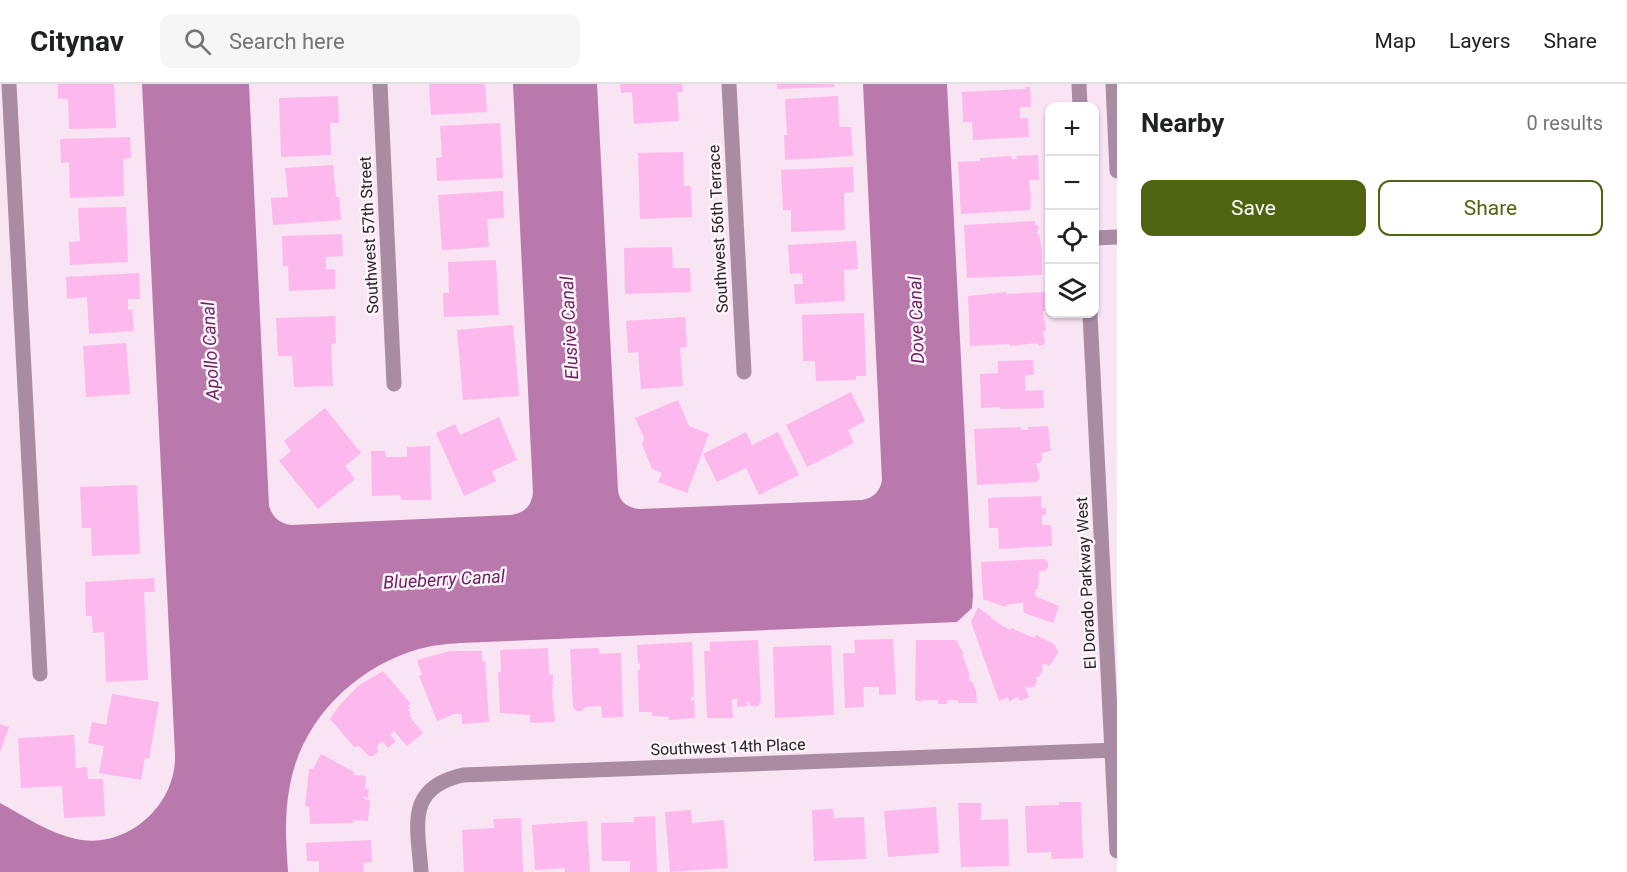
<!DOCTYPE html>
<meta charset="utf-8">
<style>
body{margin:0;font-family:Roboto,sans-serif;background:#f6f6f6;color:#202124}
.controls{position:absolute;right:18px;top:18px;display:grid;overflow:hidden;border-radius:12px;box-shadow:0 2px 4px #0004}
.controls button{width:54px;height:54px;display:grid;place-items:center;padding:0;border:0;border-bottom:2px solid #e0e0e0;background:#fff;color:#202124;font:30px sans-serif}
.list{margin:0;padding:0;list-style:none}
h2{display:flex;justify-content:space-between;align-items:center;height:78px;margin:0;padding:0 24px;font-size:26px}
h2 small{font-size:20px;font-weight:400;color:#757577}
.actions{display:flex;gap:12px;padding:18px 24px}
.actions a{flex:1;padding:14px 0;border:2px solid #4e6411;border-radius:12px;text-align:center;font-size:21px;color:#4e6411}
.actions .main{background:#4e6411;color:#fff}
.icon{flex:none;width:33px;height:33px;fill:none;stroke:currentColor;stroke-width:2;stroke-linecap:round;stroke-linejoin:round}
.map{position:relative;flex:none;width:1117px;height:788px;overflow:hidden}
header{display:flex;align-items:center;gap:36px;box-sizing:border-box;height:84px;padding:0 30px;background:#fff;border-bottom:2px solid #e0e0e0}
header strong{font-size:28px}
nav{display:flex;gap:33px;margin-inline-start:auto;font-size:21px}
.search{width:420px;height:54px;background:#f6f6f6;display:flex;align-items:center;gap:15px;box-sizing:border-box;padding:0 21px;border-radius:12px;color:#757577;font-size:22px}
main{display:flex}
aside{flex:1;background:#fff}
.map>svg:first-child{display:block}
</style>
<header>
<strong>Citynav</strong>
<div class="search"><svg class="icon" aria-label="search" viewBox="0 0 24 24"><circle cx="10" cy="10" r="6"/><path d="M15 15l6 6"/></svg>Search here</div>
<nav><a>Map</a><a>Layers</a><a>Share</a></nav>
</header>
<main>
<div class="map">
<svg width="1117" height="788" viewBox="0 0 1117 788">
<rect width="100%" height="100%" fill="#f8e4f3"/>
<path fill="#b979ad" d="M142 0H249L269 422C273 434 279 439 291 441L511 431C524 429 531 423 533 409L513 0H597L618 406C619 418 628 424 640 425L862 416C873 414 880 408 882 396L863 0H947L973 512 972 524 957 538 460 559C447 560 433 561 419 565 356 583 302 635 290 701 284 730 286 759 288 788H0V719C24 732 49 749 76 755 127 766 177 721 175 670Z"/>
<g fill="#fdb8ee">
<path d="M58 0H114L116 44 69 45 68 15H58Z"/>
<path d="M429 0H485L487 28 431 31Z"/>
<path d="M620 0H682L683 8H677L679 37 634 40 632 8 621 9Z"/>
<path d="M777 0H834L835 3 777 5Z"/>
<path d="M1025 3H1030L1031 23H1020V34H1028L1029 53 973 56 972 38H963L962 8 1025 5Z"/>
<path d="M338 12 339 39H330L331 71 281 73 279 14Z"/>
<path d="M838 12 839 43H851L853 72 785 76 784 51H787L785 15Z"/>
<path d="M500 39 503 94 437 97 436 74 442 73 440 42Z"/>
<path d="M130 53 131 74 123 75 124 112 70 114 69 78 61 79 60 55Z"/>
<path d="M683 68 684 102H691L692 133 640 135 638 69Z"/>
<path d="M1038 71 1039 96H1029L1031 114 1030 126 961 130 958 78 980 77V74L1011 72 1012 75H1017L1016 72Z"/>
<path d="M333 81 336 113H339L341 136 273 141 271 114 288 113 285 84Z"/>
<path d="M853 83 854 108 844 109 845 146 791 148V126H783L781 86Z"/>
<path d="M503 107 504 134 487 135 489 163 442 166 438 111Z"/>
<path d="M126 123 128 178 70 181 69 158 80 157 78 124Z"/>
<path d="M1035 137V141L1039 142 1037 150H1039L1042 167V191L967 194 964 141Z"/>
<path d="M342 150 343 172 326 173V185H335V205L289 207 288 182H283L282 152Z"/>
<path d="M856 157 858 185 844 186 845 217 795 220 794 200H803L802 189 790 190 788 161Z"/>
<path d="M672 163 673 184H690L691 208 625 210 624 164Z"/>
<path d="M496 176 499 231 444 233 443 209H449L448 178Z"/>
<path d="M139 189 140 215H128V226L132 225 134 247 89 250 87 213 67 215 66 193Z"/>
<path d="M1006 208V210L1045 208 1046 227H1043L1046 247H1043L1045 258 1043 261 1039 262 1037 259 1010 262V260L970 262 968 212Z"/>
<path d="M864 229 866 292H856V296L816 297 815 277H803L802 231Z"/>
<path d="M335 232 336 259 331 260 333 302 294 303 292 272H278L276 234Z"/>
<path d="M685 233 687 263 680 264 683 302 641 305 638 268 628 269 626 237Z"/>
<path d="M513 241 519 312 463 316 457 246Z"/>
<path d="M126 259 130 310 86 313 83 262Z"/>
<path d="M1033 276 1034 291H1025V307L1043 306 1044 324 1000 325V323L981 324 980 290 998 289V277Z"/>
<path d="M851 308 865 337 848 346 854 359 807 383 786 341Z"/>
<path d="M678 316 689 342 709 350 687 409 658 398 662 389 652 385 642 360 644 354 635 334Z"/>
<path d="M325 324 361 369 345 382 355 395 318 425 279 377 291 367 284 357Z"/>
<path d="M499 333 517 376 492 387 496 397 464 412 436 349 455 340 460 351Z"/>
<path d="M1048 342 1051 367 1041 369 1042 376 1039 379H1036L1040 393 1037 398 977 401 974 345 1021 343V346H1028V343Z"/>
<path d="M746 348 752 361 778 348 799 391 759 411 746 384 717 398 703 370Z"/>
<path d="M430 362 431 416H401L400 411 372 412 371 367H385L386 373H407V363Z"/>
<path d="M137 401 140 470 92 472 91 444H82L80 403Z"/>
<path d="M1041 412V424H1046V431H1042V441H1051L1052 462 999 465 998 444H989L988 414Z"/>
<path d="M1044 475 1048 478V483L1045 487H1039L1038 505H1036L1035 512 1059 522 1053 539 1024 529 1023 519 1007 520 1006 523 983 515 981 478Z"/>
<path d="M154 494 155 508H144L148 596 106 598 104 548 93 549 92 532H86L85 498Z"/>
<path d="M978 523 1002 542 1011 546V544L1034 554 1036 551 1054 560 1058 568 1054 576 1049 582 1045 580 1041 581 1043 585 1040 592 1036 593 1037 597 1035 602 1030 604 1025 602 1029 613 1020 617 1018 613 1009 617 1008 613 999 617 971 538Z"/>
<path d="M893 555 896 610 879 611V603H863L864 623 845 624 843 569H855L854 556Z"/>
<path d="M758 556 761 618H759V622H750V618H747V622L737 623V615H732L733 634H707L704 567H710V558Z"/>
<path d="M916 556H956L964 570H962L969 589V598L972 597 976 607 977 619H958V616H947V620H938V616H921V618L915 616Z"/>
<path d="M692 558 694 613H691V617L694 616 695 634 669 636V633L652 632V628H639L638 586H640V579H638L637 561Z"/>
<path d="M831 561 834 631 775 634 773 563Z"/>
<path d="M548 564 549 591H553V600L551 601 553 603 552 610 555 638 530 639V631L500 629 498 588H501L500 566Z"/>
<path d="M599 564V570L621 569 623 633 602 634 601 622 585 623 582 627H576L573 623 570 565Z"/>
<path d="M450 567H482V577H485L489 638 462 640V630H454L437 637 419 592 422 591 417 576Z"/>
<path d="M383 587 411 620 408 622 410 624 408 626 411 630 409 632 423 649 407 662 394 647 390 651 396 657 388 664 382 657 377 662 378 668 373 672H369L359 662 354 663 330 635 339 622 358 602Z"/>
<path d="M112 610 159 618 149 675 145 674 141 696 99 689 104 662 88 659 92 638 106 641Z"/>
<path d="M0 640 9 643 0 668Z"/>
<path d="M74 651 76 684 87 683 88 695H103L105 732 64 734 62 702 21 704 18 654Z"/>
<path d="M321 670 354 688 353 691 366 692 365 704 369 705 368 714 364 713V715L370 716 368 737 353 736V739L310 740 309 723 305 722 309 685H313Z"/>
<path d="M1059 718H1081L1083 774 1052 775 1051 768 1027 769 1025 722 1059 721Z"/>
<path d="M958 719H981V736L1008 735 1009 782 961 783Z"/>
<path d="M936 723 939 769 888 773 884 727Z"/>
<path d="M833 725 834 734 864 733 866 775 814 777 812 726Z"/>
<path d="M691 726 692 739 724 736 728 784 670 788 665 728Z"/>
<path d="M655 732 657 788H630V777H602L601 739 634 738V733Z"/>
<path d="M521 734 523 788H464L462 746 494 744 493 735Z"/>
<path d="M587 737 590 788H565V784L535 786 532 741Z"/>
<path d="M371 756 372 778 363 779 364 788H319V777H307L306 759Z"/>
</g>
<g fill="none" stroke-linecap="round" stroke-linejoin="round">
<g stroke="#a98ba2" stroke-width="15">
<path d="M9 0 40 590"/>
<path d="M380 0 394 300"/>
<path d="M729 0 744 288"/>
<path d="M421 788C418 742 405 704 463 691L1117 666"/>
</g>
<g stroke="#a98ba2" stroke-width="15">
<path d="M1079 0 1080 22"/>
<path d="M1113 0 1117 87"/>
<path d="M1094 154 1117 153"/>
<path d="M1090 230 1117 767"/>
</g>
</g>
<g text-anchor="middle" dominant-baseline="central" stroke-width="5" stroke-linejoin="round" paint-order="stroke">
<g font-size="16" fill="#272026" stroke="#fef5fb">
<text transform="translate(718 145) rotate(-93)">Southwest 56th Terrace</text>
<text transform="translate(369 151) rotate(-93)">Southwest 57th Street</text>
<text transform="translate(1086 499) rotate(-93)">El Dorado Parkway West</text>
<text transform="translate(728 663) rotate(-2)">Southwest 14th Place</text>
</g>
<g font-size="18" font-style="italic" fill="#6e2163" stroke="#fef5fb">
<text transform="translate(916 236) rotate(-92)">Dove Canal</text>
<text transform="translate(569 244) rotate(-93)">Elusive Canal</text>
<text transform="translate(210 267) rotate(-93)">Apollo Canal</text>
<text transform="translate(444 495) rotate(-3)">Blueberry Canal</text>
</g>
</g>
</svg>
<div class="controls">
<button>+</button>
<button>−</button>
<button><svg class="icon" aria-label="locate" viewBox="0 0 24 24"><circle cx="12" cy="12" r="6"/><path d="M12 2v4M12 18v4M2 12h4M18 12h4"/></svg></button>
<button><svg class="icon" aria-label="layers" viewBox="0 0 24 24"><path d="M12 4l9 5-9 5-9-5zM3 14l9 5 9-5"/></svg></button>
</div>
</div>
<aside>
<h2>Nearby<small>0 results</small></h2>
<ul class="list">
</ul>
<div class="actions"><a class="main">Save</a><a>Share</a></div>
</aside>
</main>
